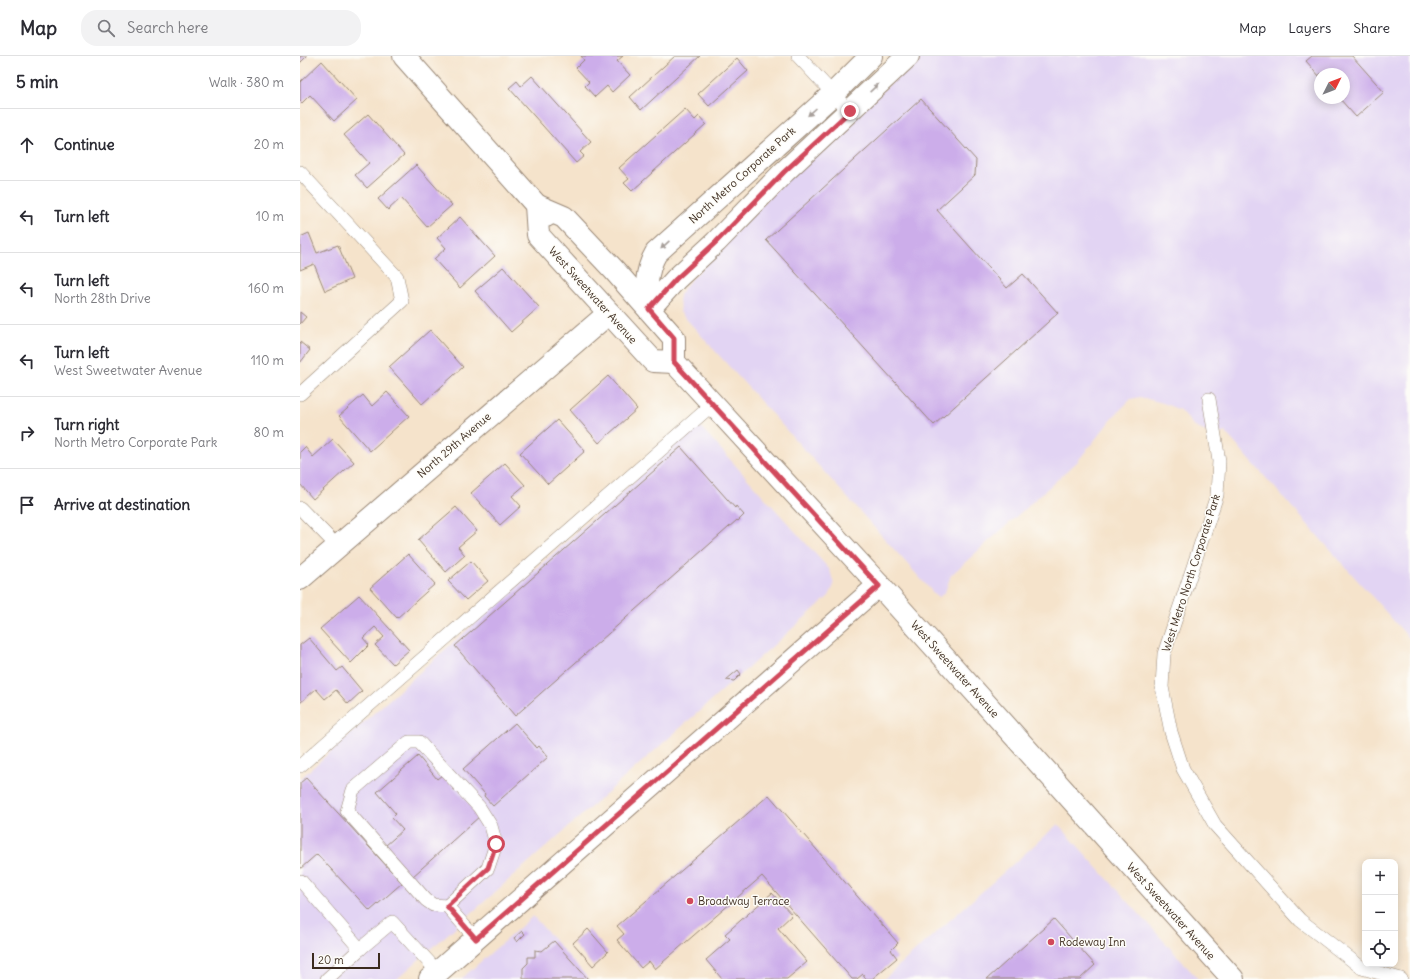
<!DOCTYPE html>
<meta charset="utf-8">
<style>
body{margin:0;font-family:Delius,sans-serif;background:#f2f2f3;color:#2b2b33}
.controls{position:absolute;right:12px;bottom:12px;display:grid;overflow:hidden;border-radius:8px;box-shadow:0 2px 10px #0003}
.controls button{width:36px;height:36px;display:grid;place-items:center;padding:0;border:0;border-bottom:1px solid #e1e1e2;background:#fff;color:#2b2b33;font:20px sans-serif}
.compass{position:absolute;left:1014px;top:12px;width:36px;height:36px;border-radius:50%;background:#fff;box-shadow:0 2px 10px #0003;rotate:48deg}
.scale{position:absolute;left:12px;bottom:10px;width:68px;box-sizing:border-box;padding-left:4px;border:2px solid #3b2a1e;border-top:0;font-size:11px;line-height:14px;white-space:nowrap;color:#3b2a1e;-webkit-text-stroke:3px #fdfcf7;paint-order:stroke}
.stop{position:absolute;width:12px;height:12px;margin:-9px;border:3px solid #d1495b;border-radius:50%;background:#fff}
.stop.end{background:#d1495b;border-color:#fff;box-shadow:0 1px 4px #0008}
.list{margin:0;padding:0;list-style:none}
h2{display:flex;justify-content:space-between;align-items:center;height:52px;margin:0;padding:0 16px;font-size:17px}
h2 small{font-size:13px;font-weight:400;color:#7c7c81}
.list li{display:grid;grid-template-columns:26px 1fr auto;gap:12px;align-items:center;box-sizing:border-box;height:72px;padding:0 16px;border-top:1px solid #e1e1e2}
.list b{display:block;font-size:15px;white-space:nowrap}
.list p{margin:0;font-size:13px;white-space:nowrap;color:#7c7c81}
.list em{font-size:13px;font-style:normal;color:#7c7c81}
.icon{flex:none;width:22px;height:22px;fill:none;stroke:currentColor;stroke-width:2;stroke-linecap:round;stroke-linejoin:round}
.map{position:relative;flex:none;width:1110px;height:923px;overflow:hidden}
header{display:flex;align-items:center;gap:24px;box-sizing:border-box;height:56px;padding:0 20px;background:#fff;border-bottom:1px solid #e1e1e2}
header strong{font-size:19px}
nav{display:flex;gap:22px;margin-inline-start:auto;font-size:14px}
.search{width:280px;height:36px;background:#f2f2f3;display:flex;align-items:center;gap:10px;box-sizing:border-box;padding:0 14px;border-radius:16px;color:#7c7c81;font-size:15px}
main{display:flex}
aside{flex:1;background:#fff}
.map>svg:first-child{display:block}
</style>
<header>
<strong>Map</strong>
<div class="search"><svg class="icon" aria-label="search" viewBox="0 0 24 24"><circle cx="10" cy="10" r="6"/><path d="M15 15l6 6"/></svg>Search here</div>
<nav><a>Map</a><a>Layers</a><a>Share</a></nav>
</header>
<main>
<aside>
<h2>5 min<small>Walk · 380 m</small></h2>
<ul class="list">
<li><svg class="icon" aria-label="ahead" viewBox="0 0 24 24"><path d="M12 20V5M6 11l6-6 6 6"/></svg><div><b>Continue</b></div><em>20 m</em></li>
<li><svg class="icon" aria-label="left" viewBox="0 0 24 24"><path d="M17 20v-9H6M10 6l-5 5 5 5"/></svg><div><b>Turn left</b></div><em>10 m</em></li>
<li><svg class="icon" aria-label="left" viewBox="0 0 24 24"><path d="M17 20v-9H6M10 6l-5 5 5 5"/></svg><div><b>Turn left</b><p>North 28th Drive</p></div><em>160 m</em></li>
<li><svg class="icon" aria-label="left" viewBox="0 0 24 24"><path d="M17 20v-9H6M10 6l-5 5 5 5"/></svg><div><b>Turn left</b><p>West Sweetwater Avenue</p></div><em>110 m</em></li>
<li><svg class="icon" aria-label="right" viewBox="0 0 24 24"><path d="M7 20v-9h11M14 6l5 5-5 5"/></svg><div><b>Turn right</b><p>North Metro Corporate Park</p></div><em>80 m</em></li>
<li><svg class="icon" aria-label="arrive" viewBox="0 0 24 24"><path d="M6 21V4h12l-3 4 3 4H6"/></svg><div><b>Arrive at destination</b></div></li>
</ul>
</aside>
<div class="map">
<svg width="1110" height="923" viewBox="0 0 1110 923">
<rect width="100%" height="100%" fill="#fdfcf7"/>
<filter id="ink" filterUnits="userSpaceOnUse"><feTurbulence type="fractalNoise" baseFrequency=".025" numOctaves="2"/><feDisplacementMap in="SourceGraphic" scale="8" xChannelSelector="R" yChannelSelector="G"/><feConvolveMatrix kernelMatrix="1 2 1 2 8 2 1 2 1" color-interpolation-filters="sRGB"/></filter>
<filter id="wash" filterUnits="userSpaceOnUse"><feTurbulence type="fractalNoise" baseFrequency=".012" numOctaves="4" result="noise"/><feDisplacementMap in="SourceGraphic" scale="16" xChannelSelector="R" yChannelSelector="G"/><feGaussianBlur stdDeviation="0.9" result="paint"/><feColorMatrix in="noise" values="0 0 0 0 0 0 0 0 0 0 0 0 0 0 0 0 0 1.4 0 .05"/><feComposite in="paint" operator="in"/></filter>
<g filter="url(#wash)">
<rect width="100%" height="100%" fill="#f5e3cb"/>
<g fill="#e2d4f3" fill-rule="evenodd">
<path d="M621 0H1110V583L925 376 920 378H911L895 371 880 354 863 347 840 341 831 343 814 360 777 406 651 519 645 536 638 542 380 256 379 239 388 227 496 113ZM1020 18H1044V42H1020Z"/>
<path d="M398 368 530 514 534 529 529 540 97 923H0V723Z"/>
<path d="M758 768 898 923H584Z"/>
<path d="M233 860 289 923H161Z"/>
</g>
<g id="blocks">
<g fill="#ccadea">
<path d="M0 0H7L0 7Z"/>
<path d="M281 0H323L317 5 330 19 312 36 307 30 295 41 285 30 289 26 276 12 284 4Z"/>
<path d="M375 0H400L341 54 330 41Z"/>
<path d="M1012 0H1052L1084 36 1056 61 1039 42H1044V18H1020V21L1006 5Z"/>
<path d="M437 2 448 15 409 50 398 38Z"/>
<path d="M22 5 57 44 34 65 10 39 2 47 0 45V26Z"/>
<path d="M232 20 291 86 280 96 284 100 276 107 209 32 217 25 221 30Z"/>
<path d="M621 43 676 104 675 119 637 154 707 232 723 218 758 257 634 369 466 184Z"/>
<path d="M385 53 395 64 399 60 406 68 332 135 324 127 329 123 319 112Z"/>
<path d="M68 58 104 99 67 132 55 119 69 107 44 79Z"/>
<path d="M116 109 152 149 127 171 101 142 88 154 78 143Z"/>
<path d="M160 161 195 200 160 232 134 203 146 192 137 182Z"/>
<path d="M9 177 17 197 38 189 52 223 25 235 14 208 0 214V181Z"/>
<path d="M203 211 239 251 211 276 175 235Z"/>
<path d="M0 256 6 261 0 268Z"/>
<path d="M130 274 163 311 122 348 89 311Z"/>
<path d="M0 286 10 294 0 307Z"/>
<path d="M308 320 337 353 299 387 270 354Z"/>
<path d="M87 336 109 360 70 395 39 360 63 339 72 350Z"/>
<path d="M257 364 285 395 248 428 220 397Z"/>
<path d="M33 383 54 406 13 443 0 428V396L5 391 13 401Z"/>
<path d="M381 391 435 452 436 450 444 459 438 465 437 464 215 660 155 590Z"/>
<path d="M205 407 225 429 212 440 221 450 200 469 171 437Z"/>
<path d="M156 451 177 475 158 491 165 499 146 516 118 484Z"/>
<path d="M108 498 135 528 97 562 70 532Z"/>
<path d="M171 505 188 525 166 544 148 525Z"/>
<path d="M59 539 109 594 93 608 75 589 84 581 75 571 63 582 69 589 51 607 20 573Z"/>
<path d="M9 582 37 615 42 611 62 635 48 648 36 634 25 643 16 633 0 647V589Z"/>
<path d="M438 614 441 618 434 625 426 624Z"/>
<path d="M215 667 237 692 239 690 248 701 193 750 184 740 185 738 163 713Z"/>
<path d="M118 700 137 723 142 719 180 760 112 821 85 790 103 774 92 762 96 758 77 736Z"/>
<path d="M6 722 102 827 70 855 17 798 0 813V727Z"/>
<path d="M469 739 598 887 591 894 597 902 572 923H566L563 918 557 923H552L462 820 355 913 349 905 341 912 317 884 324 878 317 870Z"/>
<path d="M472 837 492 859 478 872 507 906 487 923H422L406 904 430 883 425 878Z"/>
<path d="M754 863 795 909 780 923H687Z"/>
<path d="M288 873 308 896 293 910 273 887Z"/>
<path d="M222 875 225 878 217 886 214 882Z"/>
<path d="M254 885 288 923H223V912L228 907V901H235V894L242 895Z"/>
</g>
</g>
</g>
<g filter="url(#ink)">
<use href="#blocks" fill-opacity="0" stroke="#988674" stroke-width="1"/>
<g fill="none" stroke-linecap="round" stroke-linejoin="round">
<g stroke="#988674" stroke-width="14">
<g id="service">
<path d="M498 0 549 55"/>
<path d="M0 116 97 221 102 245 0 338"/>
<path d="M909 343 919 405 917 439 864 598 862 631 871 676 883 713 915 769 1000 864 1062 912 1101 923"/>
<path d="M0 452 37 490"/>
<path d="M0 710 413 348"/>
<path d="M0 826 1 825 60 893 92 866 138 916"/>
<path d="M147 850 188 812 196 788 191 770 179 751 119 686H109L53 734 47 755 126 844 133 849 147 850 176 883"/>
<path d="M27 923 60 893"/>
</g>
</g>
<g stroke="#988674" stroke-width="24">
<g id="minor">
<path d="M349 253 376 223 416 186 484 116 608 0"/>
<path d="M349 253C346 233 345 216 356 197L533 38 571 0"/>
<path d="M0 523 309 257"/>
</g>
</g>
<g stroke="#988674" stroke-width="24">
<g id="tertiary">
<path d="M104 0 246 160"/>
<path d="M236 149 264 161 314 214 374 282V306L579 529 933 923"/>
<path d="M236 149 238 179 353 305 374 306"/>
<path d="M130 923 579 529"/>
</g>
</g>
<use href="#service" stroke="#fff" stroke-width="13"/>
<use href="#minor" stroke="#fff" stroke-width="22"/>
<use href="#tertiary" stroke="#fff" stroke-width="22"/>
</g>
<defs><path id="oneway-solid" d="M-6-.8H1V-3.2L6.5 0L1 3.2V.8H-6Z"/></defs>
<g fill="#a79f9a">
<use href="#oneway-solid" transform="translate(574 32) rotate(-43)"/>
<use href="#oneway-solid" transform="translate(512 56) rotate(138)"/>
<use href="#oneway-solid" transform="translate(365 189) rotate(137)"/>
</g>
</g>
<g fill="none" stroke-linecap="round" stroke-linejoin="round" filter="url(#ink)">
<path stroke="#d1495b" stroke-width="5" d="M196 788 188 812 147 850 176 883 579 530 374 306V282L349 253 376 223 416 186 484 116 550 55"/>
</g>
<g fill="#d1495b" stroke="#fdfcf7" stroke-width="1.5">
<circle cx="390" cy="845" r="4"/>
<circle cx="751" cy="886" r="4"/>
</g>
<g text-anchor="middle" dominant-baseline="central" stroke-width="3" stroke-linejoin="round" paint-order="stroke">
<g font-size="11" fill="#3b2a1e" stroke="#fdfcf7">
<text transform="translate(442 119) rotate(-42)">North Metro Corporate Park</text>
<text transform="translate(293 239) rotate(48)">West Sweetwater Avenue</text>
<text transform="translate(154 389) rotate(-41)">North 29th Avenue</text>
<text transform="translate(891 517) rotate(-72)">West Metro North Corporate Park</text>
<text transform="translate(655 613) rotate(48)">West Sweetwater Avenue</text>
<text transform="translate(871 855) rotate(48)">West Sweetwater Avenue</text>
</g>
<g font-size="11" fill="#3b2a1e" stroke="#fdfcf7" text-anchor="start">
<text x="398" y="845">Broadway Terrace</text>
<text x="759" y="886">Rodeway Inn</text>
</g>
</g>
</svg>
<div class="controls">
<button>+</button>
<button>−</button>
<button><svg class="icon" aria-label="locate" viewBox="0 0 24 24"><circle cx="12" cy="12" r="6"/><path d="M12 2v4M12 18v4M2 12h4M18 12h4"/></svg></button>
</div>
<svg class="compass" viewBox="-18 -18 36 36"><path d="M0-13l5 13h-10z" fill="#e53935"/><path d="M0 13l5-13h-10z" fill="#7c7c81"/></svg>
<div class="scale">20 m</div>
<div class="stop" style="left:196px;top:788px"></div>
<div class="stop end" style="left:550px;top:55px"></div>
</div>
</main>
